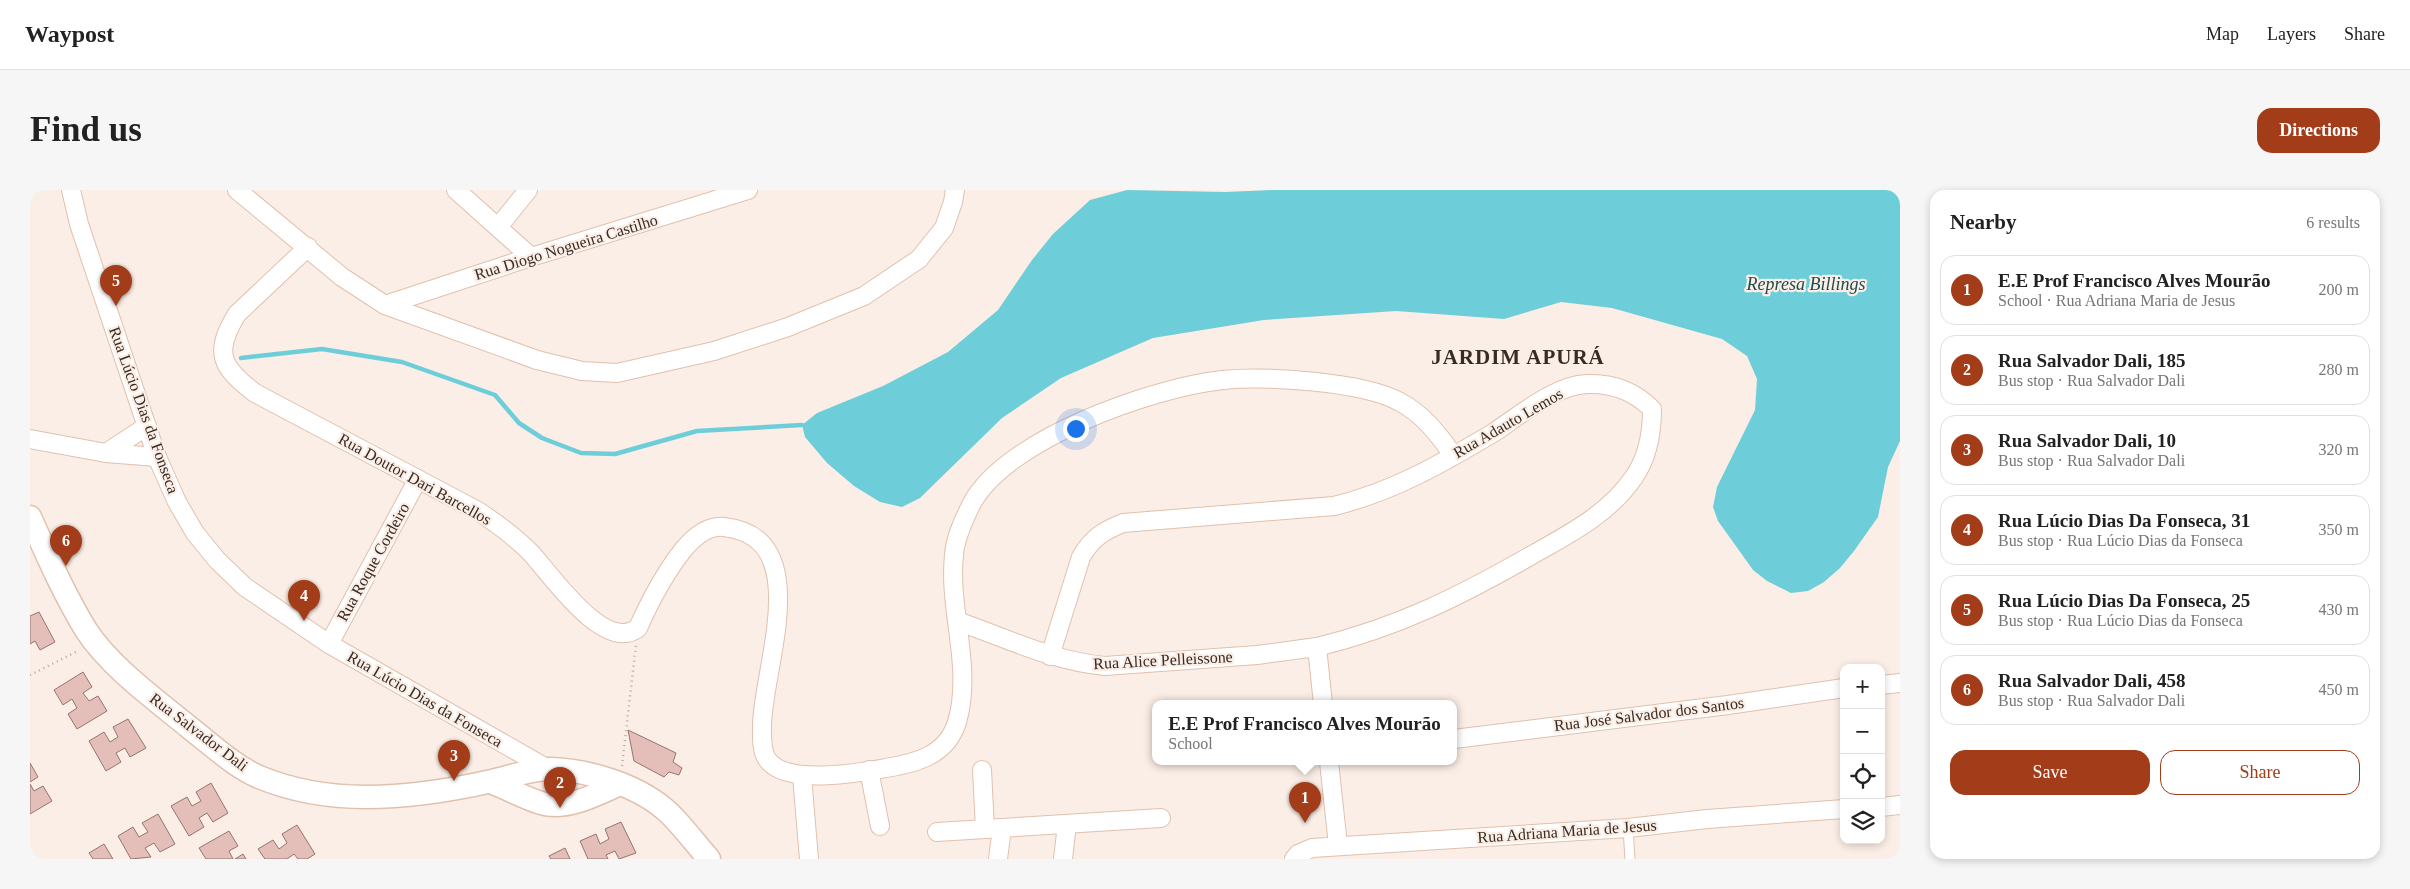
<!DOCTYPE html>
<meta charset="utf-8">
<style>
body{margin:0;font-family:"Times New Roman",serif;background:#f6f6f6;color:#222}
.controls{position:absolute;right:15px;bottom:15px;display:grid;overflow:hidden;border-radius:10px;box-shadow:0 2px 8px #0003}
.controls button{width:45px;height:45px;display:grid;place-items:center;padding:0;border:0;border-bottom:1px solid #e0e0e0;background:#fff;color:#222;font:25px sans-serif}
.you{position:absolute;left:1045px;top:238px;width:18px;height:18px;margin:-12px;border:4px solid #fff;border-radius:50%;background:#1a73e8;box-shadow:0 0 0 8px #1a73e833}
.badge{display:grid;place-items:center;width:32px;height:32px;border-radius:50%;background:#a33c19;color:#fff;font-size:16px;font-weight:700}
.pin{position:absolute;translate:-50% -41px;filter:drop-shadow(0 1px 2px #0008)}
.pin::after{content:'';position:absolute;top:26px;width:18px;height:15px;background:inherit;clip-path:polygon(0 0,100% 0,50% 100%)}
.popup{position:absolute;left:1122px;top:510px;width:305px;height:65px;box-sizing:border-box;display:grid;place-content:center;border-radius:10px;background:#fff;filter:drop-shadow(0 1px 4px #0005);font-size:16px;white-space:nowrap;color:#767676}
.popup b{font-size:19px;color:#222}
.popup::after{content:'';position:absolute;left:50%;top:100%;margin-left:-10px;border:10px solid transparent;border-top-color:#fff}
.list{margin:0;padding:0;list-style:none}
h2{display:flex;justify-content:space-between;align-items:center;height:65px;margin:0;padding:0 20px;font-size:21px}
h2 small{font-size:16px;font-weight:400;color:#767676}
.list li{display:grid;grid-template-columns:32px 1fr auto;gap:15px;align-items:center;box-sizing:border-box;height:70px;margin:0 10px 10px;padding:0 10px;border:1px solid #e0e0e0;border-radius:15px}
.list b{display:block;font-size:19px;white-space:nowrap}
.list p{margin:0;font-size:16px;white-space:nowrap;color:#767676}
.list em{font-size:16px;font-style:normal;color:#767676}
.actions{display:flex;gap:10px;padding:15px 20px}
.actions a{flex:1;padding:11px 0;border:1px solid #a33c19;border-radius:15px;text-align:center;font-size:18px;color:#a33c19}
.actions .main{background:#a33c19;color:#fff}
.icon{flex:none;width:28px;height:28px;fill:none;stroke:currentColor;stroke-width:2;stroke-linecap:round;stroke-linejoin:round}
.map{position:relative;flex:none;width:1870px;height:669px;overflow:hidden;border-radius:15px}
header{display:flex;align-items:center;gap:30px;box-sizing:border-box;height:70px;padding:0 25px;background:#fff;border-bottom:1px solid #e0e0e0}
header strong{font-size:24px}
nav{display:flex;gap:28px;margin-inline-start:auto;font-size:18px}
.intro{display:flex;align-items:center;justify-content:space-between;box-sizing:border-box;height:120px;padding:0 30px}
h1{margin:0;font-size:35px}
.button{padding:12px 22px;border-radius:15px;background:#a33c19;color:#fff;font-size:18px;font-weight:700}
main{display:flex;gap:30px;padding:0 30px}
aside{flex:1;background:#fff;border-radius:15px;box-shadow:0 2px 8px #0003}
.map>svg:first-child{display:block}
</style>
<header>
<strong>Waypost</strong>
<nav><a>Map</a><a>Layers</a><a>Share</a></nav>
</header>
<div class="intro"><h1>Find us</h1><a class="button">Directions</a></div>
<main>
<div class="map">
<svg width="1870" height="669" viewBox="0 0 1870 669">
<rect width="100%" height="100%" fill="#fbeee6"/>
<path fill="#6dced9" d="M1097 0 1195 2 1243 0H1870V251L1858 277 1848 327 1824 361 1810 378 1794 392 1778 401 1761 403 1737 391 1723 380 1688 331 1683 317 1687 297 1725 220 1727 189 1717 166 1692 149 1582 118 1531 112 1474 129 1366 121 1234 130 1123 148 1031 188 972 228 890 308 872 317 850 312 824 296 797 273 775 247 772 235 787 223 853 196 918 162 968 120 1002 70 1023 44 1060 10Z"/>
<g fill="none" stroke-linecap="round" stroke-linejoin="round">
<path stroke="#6dced9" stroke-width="4.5" d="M211 168 292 159 372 172 465 205 489 233 512 248 551 263 585 264 667 241 772 235"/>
</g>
<g fill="#e4beb8" stroke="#97746e">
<path d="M9 422 25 452 10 460 5 451 0 454V426Z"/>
<path d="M53 482 62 497 53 503 59 511 68 506 77 521 47 539 38 524 47 518 42 509 33 515 24 500Z"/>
<path d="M98 529 116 558 100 567 95 558 86 563 91 572 76 581 59 551 74 542 80 552 88 547 83 537Z"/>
<path d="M598 540 646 563 643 572 652 578 649 585 639 582 634 587 604 571Z"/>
<path d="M0 573 8 587 0 592Z"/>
<path d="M181 593 198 623 183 632 177 623 169 628 174 637 159 646 141 616 157 607 162 616 171 611 166 602Z"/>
<path d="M0 594 4 601 13 596 22 611 0 624Z"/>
<path d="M128 624 145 654 130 662 124 653 115 658 121 667 101 669 88 646 103 637 109 647 118 642 112 633Z"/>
<path d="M591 632 606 663 589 669 585 661 576 665 578 669H558L550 651 566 644 570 654 579 649 575 639Z"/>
<path d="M267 635 285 664 277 669H268L264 664 257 669H235L228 659 243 650 249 659 257 653 252 644Z"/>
<path d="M199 641 208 656 199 661 203 669H176L169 658Z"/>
<path d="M74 654 83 669H63L59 663Z"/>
<path d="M535 658 540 669H521L519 666Z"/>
<path d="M213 664 216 669H205Z"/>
</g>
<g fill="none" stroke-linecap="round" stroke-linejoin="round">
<g stroke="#e0c1ad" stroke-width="11">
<path id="service" d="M1598 638 1600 669"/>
</g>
<g stroke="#e0c1ad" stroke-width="20">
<g id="minor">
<path d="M41 0 49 34 127 267 147 312 165 343 187 370 215 397 299 454 518 579"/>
<path d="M207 0 312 87 355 115 507 170 552 181 587 183 684 161 758 137 834 106 889 69 914 38 923 12 925 0"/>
<path d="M426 0 501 67"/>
<path d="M469 36 498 0"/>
<path d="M278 57 207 124C183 163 191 177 225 203L448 321C466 333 484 346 500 362 520 383 574 464 608 438 620 411 635 383 653 360 663 348 677 335 694 337 786 347 733 477 732 535 732 546 731 560 737 569 754 596 829 583 856 578 887 573 917 565 927 532 943 477 918 420 924 365 925 348 934 329 942 313 977 249 1121 198 1192 190 1235 186 1332 191 1370 212 1393 224 1409 245 1423 265"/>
<path d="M355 115 501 67 718 0"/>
<path d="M0 249 76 263 127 267"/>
<path d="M76 263 117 236"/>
<path d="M927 431C976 448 1022 471 1075 476L1227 465 1287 457"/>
<path d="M299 454 388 289"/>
<path d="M1020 466 1051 367C1062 348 1073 341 1093 333L1304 316C1362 302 1411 274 1463 243 1489 226 1525 195 1557 194 1582 193 1604 201 1622 219 1622 243 1618 267 1604 287 1579 324 1539 344 1502 365 1430 406 1369 437 1287 457L1293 514"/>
<path d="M1851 495 1870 493"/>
<path d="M1424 549 1698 515 1814 498"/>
<path d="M1299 572 1308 655"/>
<path d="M839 580 850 636"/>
<path d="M952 580 955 639"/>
<path d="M772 586 779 669"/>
<path d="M1851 617 1870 615"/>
<path d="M907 642 1131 628"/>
<path d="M968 669 972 638"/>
<path d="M1033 669 1037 634"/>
<path d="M1264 669 1268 664 1282 658 1598 638 1677 629 1814 619"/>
</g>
</g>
<g stroke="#e0c1ad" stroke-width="25">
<g id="tertiary">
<path d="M0 327C17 365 34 404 56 440 80 477 126 510 160 538 182 555 204 576 229 587 263 601 300 607 336 607 377 607 422 600 462 591 480 587 501 579 520 579 560 580 611 596 640 624 654 638 666 654 679 669"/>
<path d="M460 592C477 598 494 608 511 613 537 621 567 604 590 594"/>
</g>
</g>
<g stroke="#b7aaa2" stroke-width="2.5" stroke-dasharray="1 4" stroke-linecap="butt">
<path d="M0 485 48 461"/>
<path d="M592 576 606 455"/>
</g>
<use href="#service" stroke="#fff" stroke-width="9"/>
<use href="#minor" stroke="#fff" stroke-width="18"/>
<use href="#tertiary" stroke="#fff" stroke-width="22"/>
</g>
<g text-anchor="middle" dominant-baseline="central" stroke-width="4.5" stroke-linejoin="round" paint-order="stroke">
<g font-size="16" fill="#372b23" stroke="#fbeee6">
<text transform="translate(536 57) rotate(-17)">Rua Diogo Nogueira Castilho</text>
<text transform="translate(114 220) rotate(70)">Rua Lúcio Dias da Fonseca</text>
<text transform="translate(1478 233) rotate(-30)">Rua Adauto Lemos</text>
<text transform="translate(385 289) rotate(29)">Rua Doutor Dari Barcellos</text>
<text transform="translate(343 372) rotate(-61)">Rua Roque Cordeiro</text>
<text transform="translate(1133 470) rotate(-3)">Rua Alice Pelleissone</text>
<text transform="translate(395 509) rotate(30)">Rua Lúcio Dias da Fonseca</text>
<text transform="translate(1619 524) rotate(-7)">Rua José Salvador dos Santos</text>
<text transform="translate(169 542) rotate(37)">Rua Salvador Dali</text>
<text transform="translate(1537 641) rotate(-4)">Rua Adriana Maria de Jesus</text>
</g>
<g font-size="18" font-style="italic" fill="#1f4b50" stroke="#fbeee6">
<text x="1776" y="94">Represa Billings</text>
</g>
<g font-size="21" font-weight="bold" letter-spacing="1" fill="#372b23" stroke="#fbeee6">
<text x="1488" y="167">JARDIM APURÁ</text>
</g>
</g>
</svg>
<div class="controls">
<button>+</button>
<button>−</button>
<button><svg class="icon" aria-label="locate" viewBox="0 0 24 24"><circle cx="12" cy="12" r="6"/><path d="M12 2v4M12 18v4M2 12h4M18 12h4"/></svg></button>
<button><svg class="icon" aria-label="layers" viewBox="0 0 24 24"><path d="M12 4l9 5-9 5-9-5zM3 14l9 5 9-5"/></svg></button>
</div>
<div class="you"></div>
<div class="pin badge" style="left:1275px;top:633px">1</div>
<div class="popup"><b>E.E Prof Francisco Alves Mourão</b>School</div>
<div class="pin badge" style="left:530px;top:618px">2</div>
<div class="pin badge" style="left:424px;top:591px">3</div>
<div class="pin badge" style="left:274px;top:431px">4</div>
<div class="pin badge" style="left:86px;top:116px">5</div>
<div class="pin badge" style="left:36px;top:376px">6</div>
</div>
<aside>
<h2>Nearby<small>6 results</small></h2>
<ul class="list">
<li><span class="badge">1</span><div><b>E.E Prof Francisco Alves Mourão</b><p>School · Rua Adriana Maria de Jesus</p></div><em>200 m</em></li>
<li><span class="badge">2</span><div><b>Rua Salvador Dali, 185</b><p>Bus stop · Rua Salvador Dali</p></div><em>280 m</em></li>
<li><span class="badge">3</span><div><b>Rua Salvador Dali, 10</b><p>Bus stop · Rua Salvador Dali</p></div><em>320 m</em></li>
<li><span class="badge">4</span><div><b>Rua Lúcio Dias Da Fonseca, 31</b><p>Bus stop · Rua Lúcio Dias da Fonseca</p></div><em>350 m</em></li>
<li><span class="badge">5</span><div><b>Rua Lúcio Dias Da Fonseca, 25</b><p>Bus stop · Rua Lúcio Dias da Fonseca</p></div><em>430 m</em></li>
<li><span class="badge">6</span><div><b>Rua Salvador Dali, 458</b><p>Bus stop · Rua Salvador Dali</p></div><em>450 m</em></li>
</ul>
<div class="actions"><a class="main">Save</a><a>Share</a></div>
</aside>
</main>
